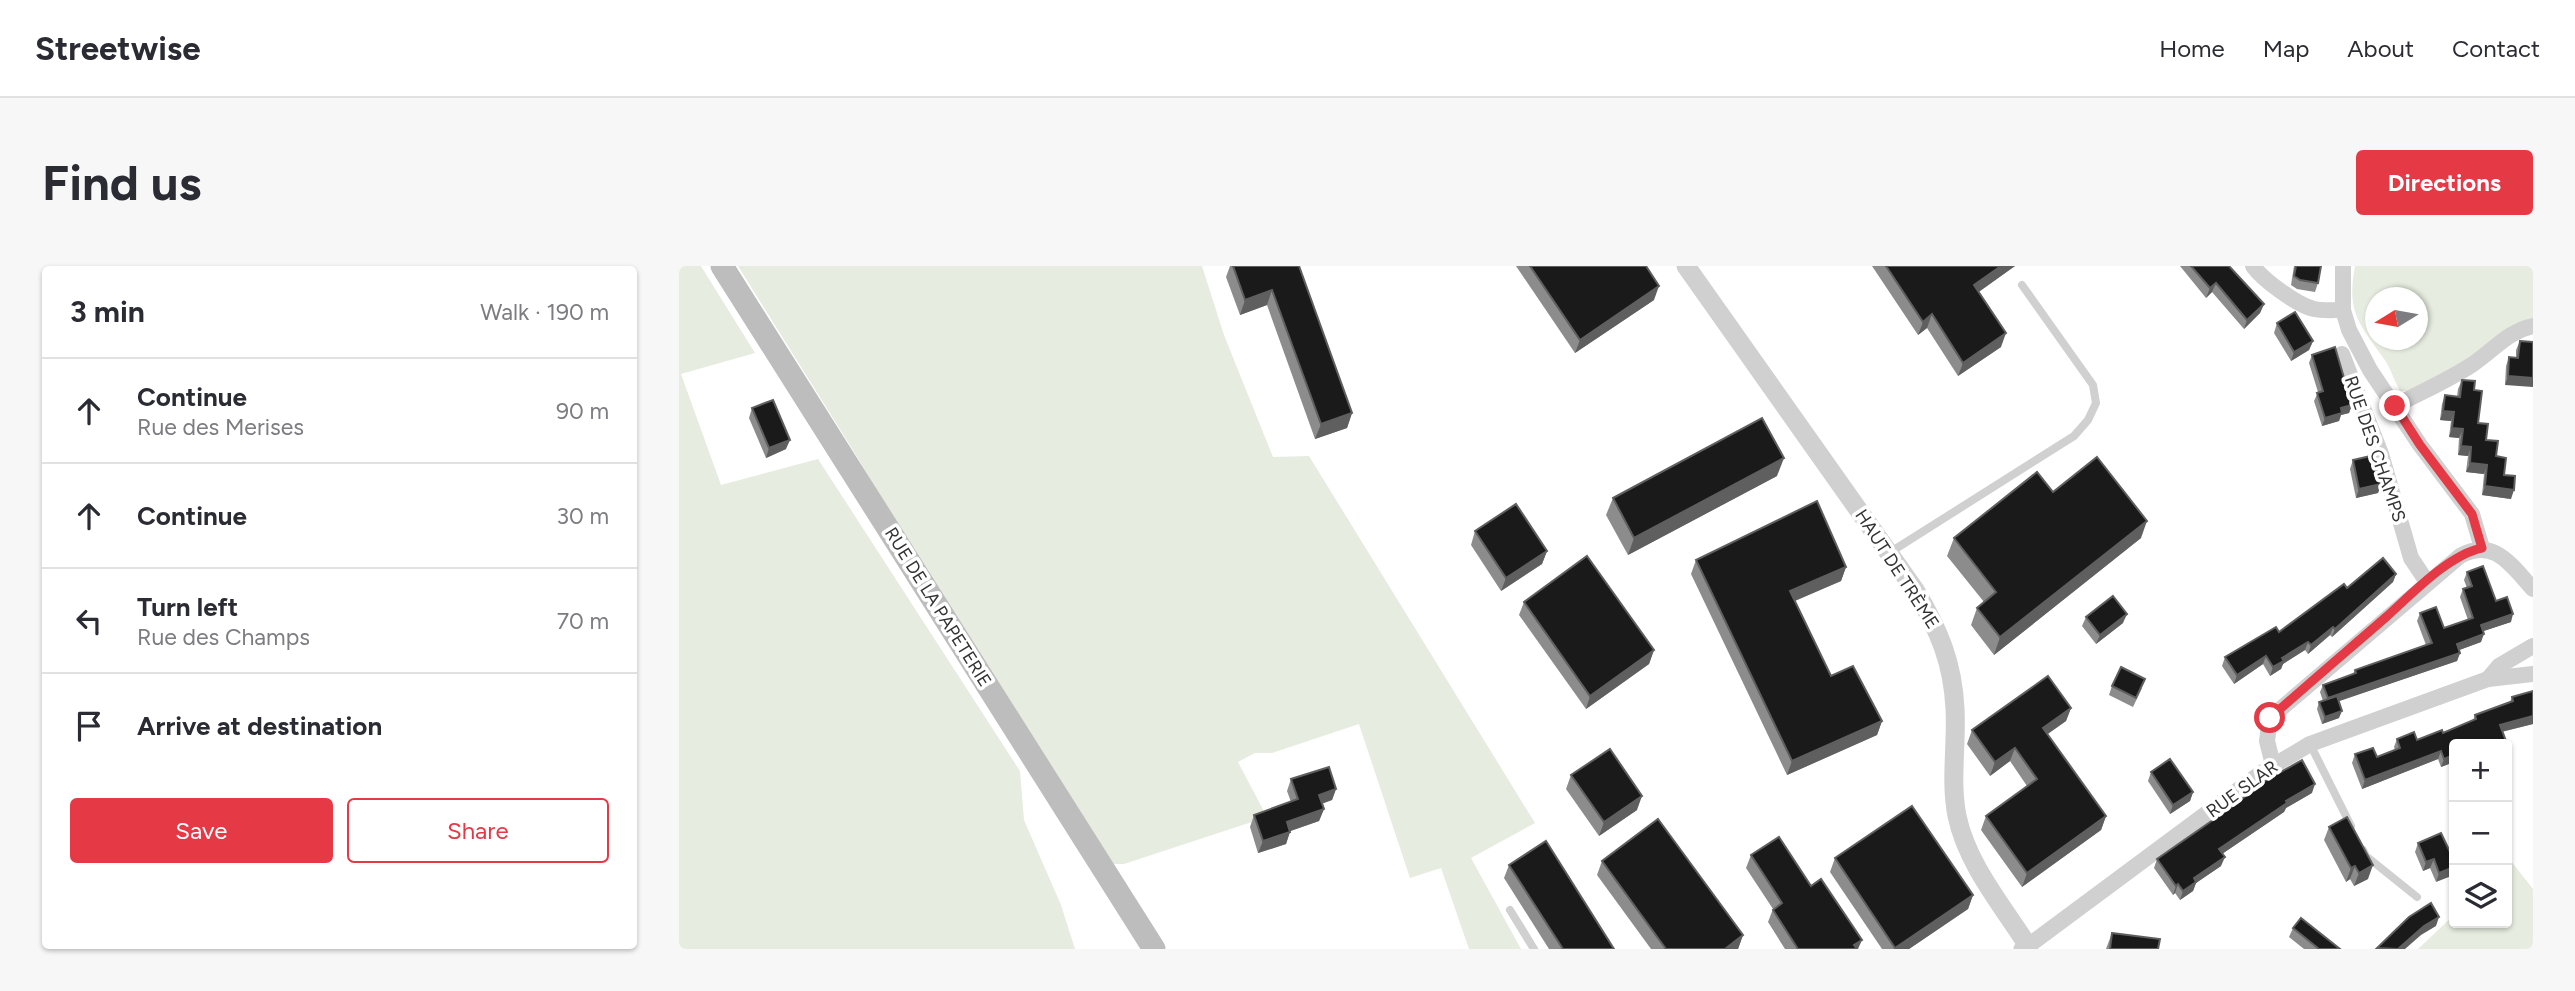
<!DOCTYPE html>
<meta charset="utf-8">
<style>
body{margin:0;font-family:Figtree,sans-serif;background:#f7f7f7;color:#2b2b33}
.controls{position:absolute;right:21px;bottom:21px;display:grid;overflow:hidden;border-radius:7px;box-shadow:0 2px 5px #0004}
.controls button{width:63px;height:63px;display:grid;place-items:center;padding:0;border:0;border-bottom:2px solid #e1e1e2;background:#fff;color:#2b2b33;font:35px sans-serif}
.compass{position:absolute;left:1686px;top:21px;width:63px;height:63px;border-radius:50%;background:#fff;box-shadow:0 2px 5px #0004;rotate:259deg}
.stop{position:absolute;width:21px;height:21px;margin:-16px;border:5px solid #e63946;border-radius:50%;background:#fff}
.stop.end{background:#e63946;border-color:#fff;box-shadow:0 2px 7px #0008}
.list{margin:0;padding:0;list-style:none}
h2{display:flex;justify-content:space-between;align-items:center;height:91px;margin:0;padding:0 28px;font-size:30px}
h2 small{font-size:23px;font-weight:400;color:#7c7c81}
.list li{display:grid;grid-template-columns:46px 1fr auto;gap:21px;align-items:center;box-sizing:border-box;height:105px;padding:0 28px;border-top:2px solid #e1e1e2}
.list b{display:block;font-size:26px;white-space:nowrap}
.list p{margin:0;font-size:23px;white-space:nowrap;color:#7c7c81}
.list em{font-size:23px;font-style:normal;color:#7c7c81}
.actions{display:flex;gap:14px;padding:21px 28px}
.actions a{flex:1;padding:16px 0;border:2px solid #e63946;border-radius:7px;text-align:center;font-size:24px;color:#e63946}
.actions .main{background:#e63946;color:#fff}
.icon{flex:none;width:38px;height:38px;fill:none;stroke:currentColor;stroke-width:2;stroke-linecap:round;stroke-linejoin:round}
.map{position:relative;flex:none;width:1854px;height:683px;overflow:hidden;border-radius:7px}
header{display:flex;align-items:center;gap:42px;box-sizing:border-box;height:98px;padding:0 35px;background:#fff;border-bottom:2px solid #e1e1e2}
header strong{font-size:33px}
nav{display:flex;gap:38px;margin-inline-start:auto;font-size:24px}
.intro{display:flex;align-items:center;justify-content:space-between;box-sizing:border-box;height:168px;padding:0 42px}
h1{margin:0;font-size:49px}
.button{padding:18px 32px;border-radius:7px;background:#e63946;color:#fff;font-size:24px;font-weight:700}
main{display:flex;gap:42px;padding:0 42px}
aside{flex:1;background:#fff;border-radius:7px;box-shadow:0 2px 5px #0004}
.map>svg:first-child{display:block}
</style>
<header>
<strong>Streetwise</strong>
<nav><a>Home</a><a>Map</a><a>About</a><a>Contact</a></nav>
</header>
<div class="intro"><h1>Find us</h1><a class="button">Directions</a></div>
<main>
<aside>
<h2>3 min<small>Walk · 190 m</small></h2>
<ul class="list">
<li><svg class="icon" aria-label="ahead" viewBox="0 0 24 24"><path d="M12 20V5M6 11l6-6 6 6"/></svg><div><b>Continue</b><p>Rue des Merises</p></div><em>90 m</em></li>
<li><svg class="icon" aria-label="ahead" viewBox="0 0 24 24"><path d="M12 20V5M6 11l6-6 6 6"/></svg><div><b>Continue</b></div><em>30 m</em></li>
<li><svg class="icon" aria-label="left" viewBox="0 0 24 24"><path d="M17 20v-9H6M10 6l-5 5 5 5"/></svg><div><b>Turn left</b><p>Rue des Champs</p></div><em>70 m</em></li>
<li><svg class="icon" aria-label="arrive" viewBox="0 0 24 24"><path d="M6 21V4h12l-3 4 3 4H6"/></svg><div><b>Arrive at destination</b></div></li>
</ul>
<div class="actions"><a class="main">Save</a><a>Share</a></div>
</aside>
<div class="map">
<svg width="1854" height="683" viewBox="0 0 1854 683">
<rect width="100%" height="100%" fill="#fff"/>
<g fill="#e6ecdf" fill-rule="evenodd">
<path d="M0 0H22L76 87 2 108 42 219 139 193 341 505 345 554 382 639 396 683H0Z"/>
<path d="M59 0H523L545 69 594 191 630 190 856 557 792 592 842 683H790L762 602 731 612 680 458 593 487H576L559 496 588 551 445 598H432L266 339 177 189Z"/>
<path d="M1676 0H1854V53C1823 58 1821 72 1798 88 1777 102 1752 113 1729 125H1721C1715 114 1711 100 1703 90 1678 55 1668 45 1676 0ZM1696 32H1738V74H1696Z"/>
<path d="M1832 595 1854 623V683H1739L1775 649V657H1828V598Z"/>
</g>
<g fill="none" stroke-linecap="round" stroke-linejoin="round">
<g stroke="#d0d0d0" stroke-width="8">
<path d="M1210 287 1395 170 1409 154 1417 137 1414 119 1343 19"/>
<path d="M1631 478 1672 560"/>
<path d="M1684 584 1687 590 1738 631"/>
<path d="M831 644 855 683"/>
</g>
<g stroke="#d0d0d0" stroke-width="16">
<path d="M1574 0C1584 14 1618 39 1635 43 1644 45 1654 44 1664 44"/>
<path d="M1664 0V44L1670 64 1691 104 1741 179 1793 248 1803 282"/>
<path d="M1663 88 1702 188 1732 292 1748 316"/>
<path d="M1716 140C1742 126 1770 114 1794 98 1815 84 1829 65 1854 60"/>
<path d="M1809 413 1820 400 1854 380"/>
<path d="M1594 499 1588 475 1591 452 1781 290C1815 271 1832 299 1854 323"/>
<path d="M1349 680 1582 507 1631 478 1809 413 1854 408"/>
</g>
<path stroke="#d0d0d0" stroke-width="19" d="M1007 0 1236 324C1260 364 1274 397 1276 443 1278 479 1271 514 1278 550 1288 598 1323 639 1349 680L1344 683"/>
<path stroke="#bdbdbd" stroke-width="23" d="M43 0 475 683"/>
</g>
<g fill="#8c8c8c">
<path d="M551 0H620L673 147 668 162 636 173 588 39 561 49 547 11Z"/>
<path d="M837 0H967L975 34 896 87Z"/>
<path d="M1193 0H1336L1299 26 1322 81 1279 110 1248 62 1239 69Z"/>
<path d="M1501 0H1550L1585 38 1581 47 1565 63 1533 26 1527 32Z"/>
<path d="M1615 0H1642L1639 17 1636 26 1618 23 1612 19Z"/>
<path d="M1598 57 1634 75 1630 84 1612 95 1595 67Z"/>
<path d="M1841 75 1854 76 1826 119 1827 100 1830 91 1837 92V84Z"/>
<path d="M1633 89 1673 139 1670 147 1662 149 1660 155 1643 160 1635 135 1639 126 1630 97Z"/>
<path d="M1783 114 1795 124 1799 157 1807 174 1817 190 1825 209 1832 233 1803 229 1805 208 1787 206 1789 190 1779 189 1780 172 1770 171 1772 155 1761 154 1763 138 1766 129 1778 131 1779 123Z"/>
<path d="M73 142 107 183 87 192 70 152Z"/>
<path d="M1674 194 1702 218 1699 227 1677 232 1671 203Z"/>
<path d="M1098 210 949 289 927 249 934 232Z"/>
<path d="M1374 226 1462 272 1315 389 1292 359 1298 342 1305 336 1268 290 1275 272Z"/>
<path d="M796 265 868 285 863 298 822 325 792 279Z"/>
<path d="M1017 294 1167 301 1162 315 1116 335 1152 410 1203 455 1198 469 1108 509 1012 308Z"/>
<path d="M1788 306 1817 335 1832 356 1804 365 1802 376 1780 384 1781 387 1778 395 1659 435 1660 452 1643 458 1638 443 1640 436 1644 435 1641 426 1644 419 1674 408 1676 404 1747 379 1738 355 1741 347 1765 362 1789 354 1781 331 1784 323 1788 322 1785 314Z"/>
<path d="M1717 308 1714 316 1653 371 1651 369 1629 388 1626 384 1604 398 1602 403 1591 410 1584 398 1555 418 1543 400 1546 391 1600 366 1668 322Z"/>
<path d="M845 336 975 384 970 398 907 443 840 349Z"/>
<path d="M1407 351 1444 357 1417 378 1403 360Z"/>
<path d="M1433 420 1463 422 1454 441 1430 429Z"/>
<path d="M1854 425V458L1823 466 1827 475 1826 478H1775V496L1762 501 1759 493 1683 523 1673 497 1676 488 1698 491 1716 484 1715 481 1718 473 1738 474 1764 467 1794 455 1796 449 1831 436 1833 431Z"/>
<path d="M1392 442 1387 455 1368 468 1427 550 1422 564 1343 621 1302 564 1307 550 1348 520 1331 495 1311 510 1288 478 1293 464Z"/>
<path d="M1472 506 1514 526 1511 535 1491 548 1469 515Z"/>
<path d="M892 509 958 544 920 570 887 523Z"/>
<path d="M612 513 657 523 653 534 643 538 645 543 640 555 611 565 607 578 579 587 571 561 575 549 612 536 608 525Z"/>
<path d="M1633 527 1607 542 1605 546 1543 588 1542 600 1517 617 1514 625 1501 634 1496 627 1494 629 1475 602 1478 593Z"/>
<path d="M1650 561 1689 613 1675 620 1671 613 1667 616 1645 574Z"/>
<path d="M1739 577 1771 586 1757 616 1751 602 1744 605 1736 586Z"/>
<path d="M1072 589 1132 620 1179 683H1106L1089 656 1094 643 1067 602Z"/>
<path d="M1156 592 1294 629 1289 643 1230 683H1203L1151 606Z"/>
<path d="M923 595 1064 669 1059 683H972L918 609Z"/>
<path d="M830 599 935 683H870L825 612Z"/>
<path d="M1614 662 1661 683H1625L1610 671Z"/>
<path d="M1433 667 1479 683H1427Z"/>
</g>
<g fill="#5f5f5f">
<path d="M1322 0H1336L1290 33 1295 19Z"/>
<path d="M1537 17 1533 26 1527 32 1531 22Z"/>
<path d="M980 20 975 34 896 87 901 74Z"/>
<path d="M593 24 588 39 561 49 566 34Z"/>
<path d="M1585 38 1581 47 1565 63 1568 54Z"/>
<path d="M1253 48 1248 62 1239 69 1244 56Z"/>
<path d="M1327 67 1322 81 1279 110 1284 97Z"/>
<path d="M1634 75 1630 84 1612 95 1615 86Z"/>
<path d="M1829 110 1854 112V121L1826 119Z"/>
<path d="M1673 139 1670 147 1662 149 1660 155 1643 160 1646 152 1662 142Z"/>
<path d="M1764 145 1775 146 1772 155 1761 154Z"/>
<path d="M673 147 668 162 636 173 642 158Z"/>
<path d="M1773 162 1784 163 1780 172 1770 171Z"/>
<path d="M111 174 107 183 87 192 90 182Z"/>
<path d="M1782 180 1792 181 1789 190 1779 189Z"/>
<path d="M1105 192 1098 210 949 289 955 272Z"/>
<path d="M1791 197 1808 199 1805 208 1787 206Z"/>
<path d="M1702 218 1699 227 1677 232 1680 223Z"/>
<path d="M1806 220 1835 224 1832 233 1803 229Z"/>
<path d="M1468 255 1462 272 1315 389 1321 371Z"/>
<path d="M868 285 863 298 822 325 827 312Z"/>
<path d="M1167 301 1162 315 1106 339 1111 325Z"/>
<path d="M1717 308 1714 316 1653 371 1656 363Z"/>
<path d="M1448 348 1444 357 1417 378 1421 369Z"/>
<path d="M1834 348 1832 356 1799 367 1802 359Z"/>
<path d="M1654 361 1651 369 1629 388 1632 379Z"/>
<path d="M1805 368 1802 376 1775 386 1778 378Z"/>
<path d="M1629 376 1626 384 1604 398 1602 403 1591 410 1594 401 1603 392Z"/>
<path d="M975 384 970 398 907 443 911 430Z"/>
<path d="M1781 387 1778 395 1646 440 1649 432Z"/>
<path d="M1587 390 1584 398 1555 418 1558 409Z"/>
<path d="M1392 442 1387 455 1359 475 1364 462Z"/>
<path d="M1663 445 1660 452 1643 458 1646 451Z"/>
<path d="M1854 450V458L1817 467 1821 459Z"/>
<path d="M1203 455 1198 469 1108 509 1113 495Z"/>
<path d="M1336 482 1331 495 1311 510 1316 496Z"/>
<path d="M1762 485 1759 493 1683 523 1686 514Z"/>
<path d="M1775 489V496L1762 501 1765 493Z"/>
<path d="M1636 518 1633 527 1607 542 1605 546 1537 592 1540 583 1607 535Z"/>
<path d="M657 523 653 534 635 540 640 529Z"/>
<path d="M1514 526 1511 535 1491 548 1494 539Z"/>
<path d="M963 530 958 544 920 570 925 556Z"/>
<path d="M645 543 640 555 603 568 608 556Z"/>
<path d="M1427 550 1422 564 1343 621 1348 607Z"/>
<path d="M611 566 607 578 579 587 584 575Z"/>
<path d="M1546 591 1542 600 1517 617 1514 625 1501 634 1504 625 1515 612Z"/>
<path d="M1755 593 1751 602 1744 605 1747 596Z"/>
<path d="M1694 599 1689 613 1675 620 1680 607Z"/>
<path d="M1676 600 1671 613 1667 616 1672 602Z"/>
<path d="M1775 601V609L1757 616 1760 607Z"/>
<path d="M1499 618 1496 627 1494 629 1497 620Z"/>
<path d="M1294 629 1289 643 1230 683H1216Z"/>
<path d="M1760 651 1757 660 1742 669 1726 683H1719L1745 660Z"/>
<path d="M1064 669 1059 683H1046Z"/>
<path d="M1183 674 1179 683H1174L1175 679Z"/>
</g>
<g fill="#1a1a1a" stroke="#5f5f5f" stroke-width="2">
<path d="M554 0H620L673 147 642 158 593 24 566 34Z"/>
<path d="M851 0H967L980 20 901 74Z"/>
<path d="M1207 0H1322L1295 19 1327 67 1284 97 1253 48 1244 56Z"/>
<path d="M1512 0H1550L1585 38 1568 54 1537 17 1531 22Z"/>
<path d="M1617 0H1642L1639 17 1621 14 1615 10Z"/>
<path d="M1616 46 1634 75 1615 86 1598 57Z"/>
<path d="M1841 75 1854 76V112L1829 110 1830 91 1839 92Z"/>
<path d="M1656 81 1673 139 1662 142 1663 147 1646 152 1638 127 1644 125 1633 89Z"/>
<path d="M1783 114 1796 115 1795 124 1803 125 1799 157 1809 158 1807 174 1819 175 1817 190 1827 192 1825 209 1836 210 1835 224 1806 220 1808 199 1791 197 1792 181 1782 180 1784 163 1773 162 1775 146 1764 145 1766 129 1781 131Z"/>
<path d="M94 134 111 174 90 182 73 142Z"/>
<path d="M1083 152 1105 192 955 272 934 232Z"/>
<path d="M1696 189 1702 218 1680 223 1674 194Z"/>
<path d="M1418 191 1468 255 1321 371 1298 342 1317 326 1275 272 1358 206 1374 226Z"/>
<path d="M1138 235 1167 301 1111 325 1152 410 1174 400 1203 455 1113 495 1017 294Z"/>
<path d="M837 238 868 285 827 312 796 265Z"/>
<path d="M908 290 975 384 911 430 845 336Z"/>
<path d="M1704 292 1717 308 1656 363 1654 361 1632 379 1629 376 1603 392 1605 395 1594 401 1587 390 1558 409 1546 391 1597 361 1600 366 1665 318 1668 322Z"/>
<path d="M1804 300 1817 335 1828 331 1834 348 1802 359 1805 368 1778 378 1781 387 1649 432 1644 419 1677 407 1676 404 1753 377 1741 347 1757 341 1765 362 1794 352 1784 323 1793 320 1788 306Z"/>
<path d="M1434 330 1448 348 1421 369 1407 351Z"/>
<path d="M1442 401 1466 413 1457 432 1433 420Z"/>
<path d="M1369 410 1392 442 1364 462 1427 550 1348 607 1307 550 1358 513 1336 482 1316 496 1293 464Z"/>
<path d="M1854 425V450L1821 459 1827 475 1820 478H1775V489L1765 493 1762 485 1686 514 1676 488 1694 482 1698 491 1721 482 1718 473 1735 466 1738 474 1763 464 1764 467 1797 453 1796 449 1834 435 1833 431Z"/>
<path d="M1658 430 1663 445 1646 451 1640 436Z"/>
<path d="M931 483 963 530 925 556 892 509Z"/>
<path d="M1491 493 1514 526 1494 539 1472 506Z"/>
<path d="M1623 494 1636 518 1607 535 1608 537 1540 583 1546 591 1515 612 1517 616 1504 625 1499 618 1497 620 1478 593 1554 540 1584 516Z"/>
<path d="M650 501 657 523 640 529 645 543 608 556 611 566 584 575 575 549 619 533 612 513Z"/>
<path d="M1233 540 1294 629 1216 682 1156 592Z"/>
<path d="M1668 551 1694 599 1680 607 1676 600 1672 602 1650 561Z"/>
<path d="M979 553 1064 669 1046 683H987L923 595Z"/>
<path d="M1762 567 1771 586 1775 584V601L1760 607 1755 593 1747 596 1739 577Z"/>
<path d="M1100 571 1132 620 1142 613 1183 674 1175 679 1178 683H1119L1094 644 1103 637 1072 589Z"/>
<path d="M867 575 935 683H884L830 599Z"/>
<path d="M1752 637 1760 651 1745 660 1719 683 1698 682 1730 651Z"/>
<path d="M1622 652 1661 683H1640L1614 662Z"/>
<path d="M1433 667 1481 673 1479 683H1431Z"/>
</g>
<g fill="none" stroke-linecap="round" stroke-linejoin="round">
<path stroke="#e63946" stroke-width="9" d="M1591 452C1629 418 1668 385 1706 352 1732 329 1769 289 1803 282L1793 248 1741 179 1716 140"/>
</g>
<g text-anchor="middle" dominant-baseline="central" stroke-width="7" stroke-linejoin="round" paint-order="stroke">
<g font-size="18" fill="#333" stroke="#fff">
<text transform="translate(1696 183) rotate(71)">RUE DES CHAMPS</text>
<text transform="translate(1218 303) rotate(57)">HAUT DE TRÈME</text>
<text transform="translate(259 341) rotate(58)">RUE DE LA PAPETERIE</text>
<text transform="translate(1563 523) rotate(-36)">RUE SLAR</text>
</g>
</g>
</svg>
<div class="controls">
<button>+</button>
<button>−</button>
<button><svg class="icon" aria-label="layers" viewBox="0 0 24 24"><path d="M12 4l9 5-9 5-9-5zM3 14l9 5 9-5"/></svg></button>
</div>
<svg class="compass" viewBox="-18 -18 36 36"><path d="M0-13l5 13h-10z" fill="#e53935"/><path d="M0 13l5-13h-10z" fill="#7c7c81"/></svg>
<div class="stop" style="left:1591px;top:452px"></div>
<div class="stop end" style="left:1716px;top:140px"></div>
</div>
</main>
